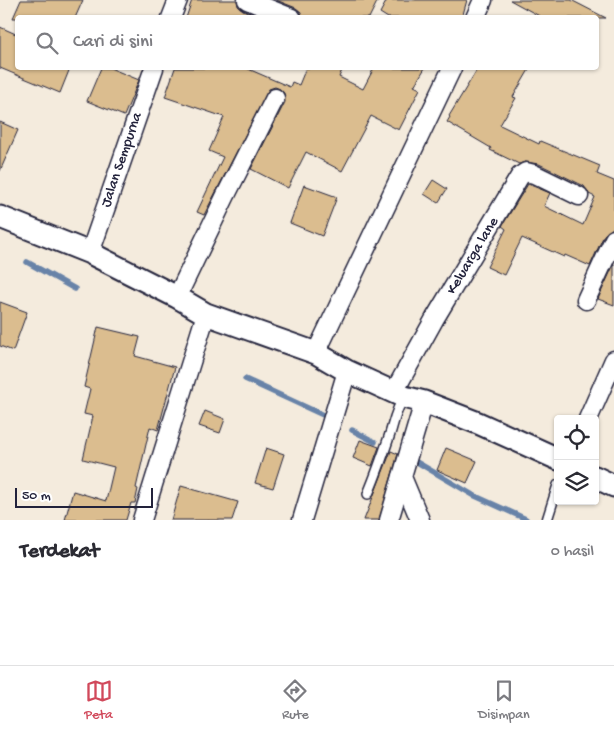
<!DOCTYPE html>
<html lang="id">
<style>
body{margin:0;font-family:"Gochi Hand",sans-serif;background:#f7f7f7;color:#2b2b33}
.controls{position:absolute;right:15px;bottom:15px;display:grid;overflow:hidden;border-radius:5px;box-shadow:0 1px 4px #0004}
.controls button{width:45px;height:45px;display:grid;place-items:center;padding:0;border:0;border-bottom:1px solid #e1e1e2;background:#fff;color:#2b2b33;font:25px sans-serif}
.scale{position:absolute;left:15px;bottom:12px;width:138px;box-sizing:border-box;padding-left:5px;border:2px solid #22223b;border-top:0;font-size:14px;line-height:18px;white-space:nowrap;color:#22223b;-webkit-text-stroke:4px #fff;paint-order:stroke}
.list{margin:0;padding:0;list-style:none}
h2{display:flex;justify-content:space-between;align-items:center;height:65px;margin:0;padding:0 20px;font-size:21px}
h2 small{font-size:16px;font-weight:400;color:#7c7c81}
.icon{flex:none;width:28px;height:28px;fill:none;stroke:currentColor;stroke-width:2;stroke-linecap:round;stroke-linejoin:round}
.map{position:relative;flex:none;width:614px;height:520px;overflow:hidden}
.search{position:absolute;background:#fff;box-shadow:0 1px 4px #0004;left:15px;right:15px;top:15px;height:55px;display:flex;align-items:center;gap:12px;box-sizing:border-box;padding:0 18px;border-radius:5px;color:#7c7c81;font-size:19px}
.sheet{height:145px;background:#fff}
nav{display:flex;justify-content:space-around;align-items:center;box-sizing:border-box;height:70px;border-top:1px solid #e1e1e2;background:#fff;font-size:14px;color:#7c7c81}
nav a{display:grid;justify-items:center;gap:2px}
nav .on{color:#d1495b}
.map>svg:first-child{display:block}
</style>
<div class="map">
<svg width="614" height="520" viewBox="0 0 614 520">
<rect width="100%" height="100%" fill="#f4ebdd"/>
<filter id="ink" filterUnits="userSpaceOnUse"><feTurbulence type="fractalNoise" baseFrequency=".02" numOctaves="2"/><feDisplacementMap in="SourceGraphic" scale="10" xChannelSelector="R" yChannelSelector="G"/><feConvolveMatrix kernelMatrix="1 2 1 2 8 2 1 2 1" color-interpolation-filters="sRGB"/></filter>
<g filter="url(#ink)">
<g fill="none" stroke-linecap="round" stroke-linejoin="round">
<g stroke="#6883a8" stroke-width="5.5">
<path d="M27 262 75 289"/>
<path d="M245 379 323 415"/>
<path d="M352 430 375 442"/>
<path d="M415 461 473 495 526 519"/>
</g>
</g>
<g fill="#dbbd8f" stroke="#22223b">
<path d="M21 0H83L75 18H13Z"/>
<path d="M192 0H237L238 6 243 10 262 18H186Z"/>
<path d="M276 0H378L369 18H302L301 12 296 8Z"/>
<path d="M387 0H467L462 18H388L380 13Z"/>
<path d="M510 0H571L606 18H543Z"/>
<path d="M0 27 18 35V68H70L60 93 0 68Z"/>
<path d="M101 68H110L139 80 124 116 87 101Z"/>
<path d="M175 68H246L290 87 292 82 299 85 306 68H343L339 77 363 89 374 68H425L414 86 420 89 399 130 371 116 342 171 306 152 288 188 251 169 285 102 284 93 280 89 275 87 269 89 204 215 197 212 223 157 209 151 224 117 165 97Z"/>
<path d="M478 68H530L513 97 516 98 500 125 539 144 540 141 600 166 597 174 614 181V227L604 235 590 266 565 255 564 257 522 238 504 275 487 267 506 229 502 226 528 184 550 193 544 206 583 225 595 197 589 194 584 186 539 164 525 162 519 164 490 150 491 148 447 122 450 117 449 116Z"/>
<path d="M0 122 18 130 0 171Z"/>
<path d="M433 180 447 189 438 203 424 194Z"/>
<path d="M304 185 337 197 322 236 290 223Z"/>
<path d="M614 264V305L598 299Z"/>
<path d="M0 302 27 312 13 351 0 346Z"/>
<path d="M98 327 140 337 135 356 175 367 158 430 150 427 136 488 138 489 135 503H131L126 520H65L73 491 106 501 114 467 83 459 93 416 84 414 90 389 84 387Z"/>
<path d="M205 411 225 419 220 433 199 426Z"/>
<path d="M360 440 379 447 372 466 353 458Z"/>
<path d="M266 448 284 454 273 488 255 483Z"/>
<path d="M446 448 477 461 467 483 437 470Z"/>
<path d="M391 451 398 454 379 520H364Z"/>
<path d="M181 486 238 502 232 520H171Z"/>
</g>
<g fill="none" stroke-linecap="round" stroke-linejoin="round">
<g stroke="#22223b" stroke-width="12">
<g id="service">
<path d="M368 494C376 475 383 455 390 434 394 421 396 409 404 397"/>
<path d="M547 520 558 485"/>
</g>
</g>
<g stroke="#22223b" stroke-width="21">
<g id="minor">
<path d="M247 0 292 18"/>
<path d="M171 18 178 0"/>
<path d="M475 18 483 0"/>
<path d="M90 253 154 68"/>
<path d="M177 297 225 197 275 98"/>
<path d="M586 300 614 239"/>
<path d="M316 353 452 68"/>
<path d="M394 392 435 318 520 176 526 172 534 174 579 196"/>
<path d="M588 419 614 360"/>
<path d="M402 477 420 520"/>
<path d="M142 520 206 314"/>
<path d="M302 520 347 371"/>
<path d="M389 520 424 402"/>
</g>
</g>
<g stroke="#22223b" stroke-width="25">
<g id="tertiary">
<path d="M0 217 90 253 177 297 206 314 316 353 347 371 404 397 424 402 478 423 558 459"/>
<path d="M595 477 614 486"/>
</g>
</g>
<use href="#service" stroke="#fff" stroke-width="9"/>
<use href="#minor" stroke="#fff" stroke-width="18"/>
<use href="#tertiary" stroke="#fff" stroke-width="21"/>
</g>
</g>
<g text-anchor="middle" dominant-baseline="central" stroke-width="5" stroke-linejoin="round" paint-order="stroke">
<g font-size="15" fill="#22223b" stroke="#fff">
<text transform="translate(122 160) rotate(-71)">Jalan Sempurna</text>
<text transform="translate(473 256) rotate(-59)">Keluarga lane</text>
</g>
</g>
</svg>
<div class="controls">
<button><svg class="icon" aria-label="locate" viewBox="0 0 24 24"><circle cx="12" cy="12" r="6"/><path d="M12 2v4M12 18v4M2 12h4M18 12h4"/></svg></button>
<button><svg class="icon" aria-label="layers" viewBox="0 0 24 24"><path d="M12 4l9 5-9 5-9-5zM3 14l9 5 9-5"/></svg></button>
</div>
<div class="scale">50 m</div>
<div class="search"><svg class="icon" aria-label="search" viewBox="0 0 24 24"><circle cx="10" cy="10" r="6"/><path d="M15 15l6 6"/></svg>Cari di sini</div>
</div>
<section class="sheet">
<h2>Terdekat<small>0 hasil</small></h2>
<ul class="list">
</ul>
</section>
<nav>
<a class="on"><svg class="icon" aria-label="map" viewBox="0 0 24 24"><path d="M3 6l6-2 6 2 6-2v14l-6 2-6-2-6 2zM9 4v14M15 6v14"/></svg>Peta</a>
<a><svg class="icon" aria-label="directions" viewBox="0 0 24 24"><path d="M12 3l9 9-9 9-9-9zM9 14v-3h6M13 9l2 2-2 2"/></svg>Rute</a>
<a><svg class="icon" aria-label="saved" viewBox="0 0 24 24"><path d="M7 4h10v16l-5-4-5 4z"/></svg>Disimpan</a>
</nav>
